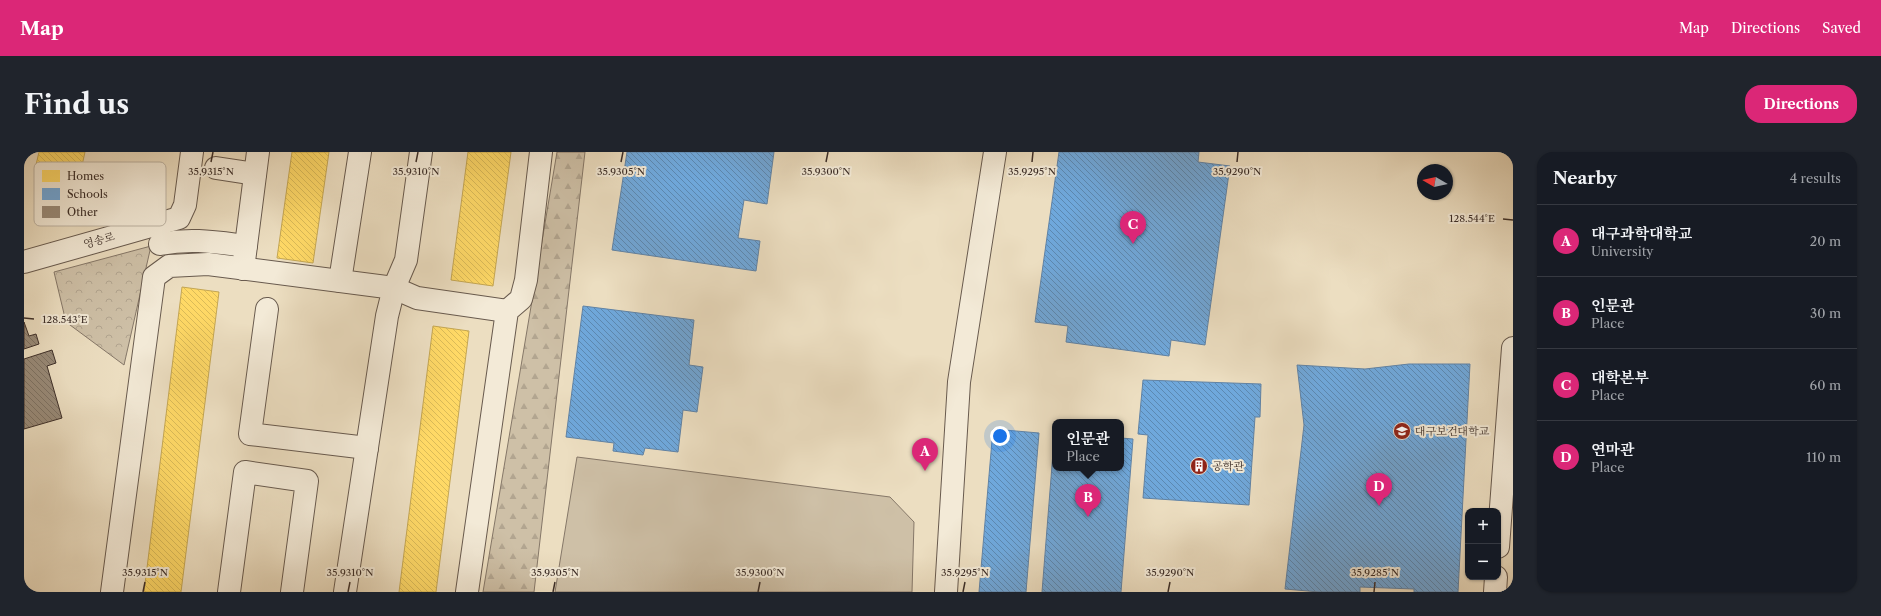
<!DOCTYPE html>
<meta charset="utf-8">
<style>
body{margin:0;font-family:"Libre Caslon Text","Noto Serif KR",serif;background:#20242c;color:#f1f3f6}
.controls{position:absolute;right:12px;bottom:12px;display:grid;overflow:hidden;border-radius:8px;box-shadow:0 1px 3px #0004}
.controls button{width:36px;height:36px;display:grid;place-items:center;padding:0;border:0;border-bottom:1px solid #363941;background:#171b24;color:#f1f3f6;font:20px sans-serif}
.compass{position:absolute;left:1393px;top:12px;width:36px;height:36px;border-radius:50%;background:#171b24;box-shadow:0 1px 3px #0004;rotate:279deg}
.you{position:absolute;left:976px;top:284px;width:14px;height:14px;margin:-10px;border:3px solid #fff;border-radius:50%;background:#1a73e8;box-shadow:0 0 0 6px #1a73e833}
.badge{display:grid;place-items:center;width:26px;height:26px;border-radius:50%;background:#db2777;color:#fff;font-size:13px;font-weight:700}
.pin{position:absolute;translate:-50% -33px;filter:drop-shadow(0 1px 2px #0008)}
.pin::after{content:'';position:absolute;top:21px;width:14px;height:12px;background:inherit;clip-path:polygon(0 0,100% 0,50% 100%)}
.popup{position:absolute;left:1028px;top:267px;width:72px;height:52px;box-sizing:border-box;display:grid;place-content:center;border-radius:8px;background:#171b24;filter:drop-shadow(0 1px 3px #0005);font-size:13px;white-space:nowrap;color:#9ea1a6}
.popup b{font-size:15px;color:#f1f3f6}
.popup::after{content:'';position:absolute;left:50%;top:100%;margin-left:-8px;border:8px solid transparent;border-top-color:#171b24}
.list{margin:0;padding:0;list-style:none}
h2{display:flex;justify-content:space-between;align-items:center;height:52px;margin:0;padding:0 16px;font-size:17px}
h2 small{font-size:13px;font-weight:400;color:#9ea1a6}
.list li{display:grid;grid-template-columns:26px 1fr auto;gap:12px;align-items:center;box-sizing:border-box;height:72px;padding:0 16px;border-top:1px solid #363941}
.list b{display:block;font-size:15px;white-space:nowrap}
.list p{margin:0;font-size:13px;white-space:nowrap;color:#9ea1a6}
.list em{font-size:13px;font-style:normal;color:#9ea1a6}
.map{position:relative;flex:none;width:1489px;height:440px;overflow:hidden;border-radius:16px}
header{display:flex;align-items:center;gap:24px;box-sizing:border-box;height:56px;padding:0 20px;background:#db2777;color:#fff}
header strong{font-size:19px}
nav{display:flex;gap:22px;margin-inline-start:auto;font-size:14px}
.intro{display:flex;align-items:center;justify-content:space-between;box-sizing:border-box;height:96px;padding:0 24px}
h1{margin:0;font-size:28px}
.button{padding:10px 18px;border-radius:16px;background:#db2777;color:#fff;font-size:14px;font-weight:700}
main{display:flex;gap:24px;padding:0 24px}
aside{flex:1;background:#171b24;border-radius:16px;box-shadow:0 1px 3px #0004}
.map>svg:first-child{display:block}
</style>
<header>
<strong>Map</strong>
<nav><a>Map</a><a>Directions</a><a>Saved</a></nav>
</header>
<div class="intro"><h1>Find us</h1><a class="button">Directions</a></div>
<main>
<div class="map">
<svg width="1489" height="440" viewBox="0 0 1489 440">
<defs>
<pattern id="forest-firs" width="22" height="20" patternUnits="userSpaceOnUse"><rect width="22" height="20" fill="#cec0a7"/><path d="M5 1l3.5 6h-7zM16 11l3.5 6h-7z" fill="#b2a590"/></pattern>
<pattern id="park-crowns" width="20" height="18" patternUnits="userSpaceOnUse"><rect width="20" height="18" fill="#cec0a7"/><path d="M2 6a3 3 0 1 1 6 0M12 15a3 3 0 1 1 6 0" fill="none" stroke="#b2a590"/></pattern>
<pattern id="homes-back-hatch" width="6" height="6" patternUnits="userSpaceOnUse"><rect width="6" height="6" fill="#ffd966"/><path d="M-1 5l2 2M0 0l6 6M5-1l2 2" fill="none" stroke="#dbbb58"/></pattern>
<pattern id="schools-back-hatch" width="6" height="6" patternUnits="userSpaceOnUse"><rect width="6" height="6" fill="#6fa8dc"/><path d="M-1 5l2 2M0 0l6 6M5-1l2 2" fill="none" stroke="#5c89b2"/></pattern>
<pattern id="building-back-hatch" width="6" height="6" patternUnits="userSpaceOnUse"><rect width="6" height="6" fill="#988a78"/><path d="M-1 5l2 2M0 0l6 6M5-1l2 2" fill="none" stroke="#7d7162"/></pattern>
</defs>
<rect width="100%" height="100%" fill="#ecdec1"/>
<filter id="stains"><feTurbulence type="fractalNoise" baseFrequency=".005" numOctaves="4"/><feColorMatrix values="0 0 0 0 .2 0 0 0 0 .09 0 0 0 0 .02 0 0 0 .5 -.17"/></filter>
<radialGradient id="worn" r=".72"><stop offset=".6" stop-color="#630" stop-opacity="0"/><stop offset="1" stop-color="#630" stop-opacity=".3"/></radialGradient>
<path fill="#cec0a7" stroke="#857768" d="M553 305 866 345 890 370 888 440H531Z"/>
<path fill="url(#forest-firs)" stroke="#857768" d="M533 0H561L510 440H459Z"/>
<path fill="url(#park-crowns)" stroke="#857768" d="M127 94 100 213 42 170 30 120Z"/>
<g fill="url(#homes-back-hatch)" stroke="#c4a653">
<path d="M15 0H61L55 27 11 17Z"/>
<path d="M268 0H305L289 111 253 106Z"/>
<path d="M444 0H487L469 134 427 128Z"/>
<path d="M158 135 195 140 157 440H120Z"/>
<path d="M409 174 445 179 412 440H375Z"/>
</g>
<g fill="url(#schools-back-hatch)" stroke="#6083a6">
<path d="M603 0H750L743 52 720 48 714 86 736 89 732 119 588 98Z"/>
<path d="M1035 0H1175L1174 10 1206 14 1181 193 1147 188 1145 204 1042 190 1044 174 1011 170Z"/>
<path d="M559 154 670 168 665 213 679 215 673 260 659 258 654 300 621 296 619 303 589 299 590 291 542 285Z"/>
<path d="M1385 212H1446L1434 440H1390V437L1336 435V440H1295L1261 437 1280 273 1273 213 1341 217Z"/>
<path d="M1119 228 1237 232 1236 265H1231L1225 353 1119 346 1124 283 1114 282Z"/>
<path d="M969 277 1015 281 1002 440H955Z"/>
<path d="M1097 286 1109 287 1097 440H1018L1030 288 1031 316H1097Z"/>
</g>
<g fill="url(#building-back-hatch)" stroke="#3c2e28">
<path d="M0 170 5 184 12 182 15 192 0 197Z"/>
<path d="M28 198 32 211 23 214 38 266 0 277V207Z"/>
</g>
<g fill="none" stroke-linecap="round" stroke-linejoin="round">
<g stroke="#685a4e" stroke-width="24">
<g id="minor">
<path d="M192 16 231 22"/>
<path d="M136 92C167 86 190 90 222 94"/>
<path d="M0 110 155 66 161 53 168 0"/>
<path d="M219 117 234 0"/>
<path d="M316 129 336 0"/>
<path d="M243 157 226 282 343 296"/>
<path d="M1474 395 1489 196"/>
<path d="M88 440 130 125 145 114 184 112 370 136 393 146 483 159"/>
<path d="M205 440 221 320 283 329 268 440"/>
<path d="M321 440 363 164 370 136 382 108 397 0"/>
<path d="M443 440 483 159 497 147 502 128 517 0"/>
<path d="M922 440 935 230 971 0"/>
<path d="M1471 440 1472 425"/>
</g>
</g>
<use href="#minor" stroke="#f3ead7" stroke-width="22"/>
</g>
<path fill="none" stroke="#3c2e28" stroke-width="1.5" d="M187 10 189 0M392 10 394 0M597 10 599 0M802 10 804 0M1008 10 1009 0M1213 10 1214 0M1479 67 1489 68M0 166 10 167M119 440 121 430M324 440 326 430M529 440 531 430M734 440 736 430M939 440 941 430M1144 440 1146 430M1350 440 1351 430"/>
<defs>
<g id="university-disc" transform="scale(0.9)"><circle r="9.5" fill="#8f2418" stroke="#f3ead7"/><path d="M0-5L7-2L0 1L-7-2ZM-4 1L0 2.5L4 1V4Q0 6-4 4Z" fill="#fff"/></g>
<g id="building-disc" transform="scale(0.9)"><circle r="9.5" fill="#8f2418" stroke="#f3ead7"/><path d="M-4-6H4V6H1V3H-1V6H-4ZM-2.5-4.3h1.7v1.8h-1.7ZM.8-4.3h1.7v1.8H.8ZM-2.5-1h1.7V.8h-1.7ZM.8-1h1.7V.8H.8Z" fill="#fff"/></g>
</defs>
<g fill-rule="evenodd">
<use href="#university-disc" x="1378" y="279"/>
<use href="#building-disc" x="1175" y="314"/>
</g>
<g text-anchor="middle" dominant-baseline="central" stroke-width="4" stroke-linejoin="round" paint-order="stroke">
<g font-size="11" fill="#3c2e28" stroke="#f3ead7">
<text transform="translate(75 88) rotate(-16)">영송로</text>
</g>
<g font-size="11" fill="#3c2e28" stroke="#f3ead7" text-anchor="start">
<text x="1391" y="279">대구보건대학교</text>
<text x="1188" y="314">공학관</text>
</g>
</g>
<rect x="10" y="10" width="132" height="64" rx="6" fill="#f3ead7" stroke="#bcb2a2" stroke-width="1"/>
<rect x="18" y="18" width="18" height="12" fill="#ffd966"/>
<rect x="18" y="36" width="18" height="12" fill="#6fa8dc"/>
<rect x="18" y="54" width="18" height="12" fill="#988a78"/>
<g font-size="11" fill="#3c2e28">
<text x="43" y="28">Homes</text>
<text x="43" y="46">Schools</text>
<text x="43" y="64">Other</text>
</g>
<g font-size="10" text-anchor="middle" fill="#3c2e28" stroke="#f3ead7" stroke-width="4" stroke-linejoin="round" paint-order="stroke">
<text x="187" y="23">35.9315°N</text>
<text x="392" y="23">35.9310°N</text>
<text x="597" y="23">35.9305°N</text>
<text x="802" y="23">35.9300°N</text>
<text x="1008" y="23">35.9295°N</text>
<text x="1213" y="23">35.9290°N</text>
<text x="1448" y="70">128.544°E</text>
<text x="41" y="171">128.543°E</text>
<text x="121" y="424">35.9315°N</text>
<text x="326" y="424">35.9310°N</text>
<text x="531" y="424">35.9305°N</text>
<text x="736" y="424">35.9300°N</text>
<text x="941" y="424">35.9295°N</text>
<text x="1146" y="424">35.9290°N</text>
<text x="1351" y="424">35.9285°N</text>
</g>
<rect width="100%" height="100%" filter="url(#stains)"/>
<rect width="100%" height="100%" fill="url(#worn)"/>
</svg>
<div class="controls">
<button>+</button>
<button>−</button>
</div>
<svg class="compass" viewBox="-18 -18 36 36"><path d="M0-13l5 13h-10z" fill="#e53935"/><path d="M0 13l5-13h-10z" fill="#9ea1a6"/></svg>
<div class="you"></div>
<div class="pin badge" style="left:901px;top:319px">A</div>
<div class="pin badge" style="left:1064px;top:365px">B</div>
<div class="popup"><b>인문관</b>Place</div>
<div class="pin badge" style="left:1109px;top:92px">C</div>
<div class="pin badge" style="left:1355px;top:354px">D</div>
</div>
<aside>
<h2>Nearby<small>4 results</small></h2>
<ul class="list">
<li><span class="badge">A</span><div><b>대구과학대학교</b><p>University</p></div><em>20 m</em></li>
<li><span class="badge">B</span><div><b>인문관</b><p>Place</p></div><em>30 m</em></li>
<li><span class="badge">C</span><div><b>대학본부</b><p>Place</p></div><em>60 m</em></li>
<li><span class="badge">D</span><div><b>연마관</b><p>Place</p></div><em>110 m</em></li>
</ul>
</aside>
</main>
